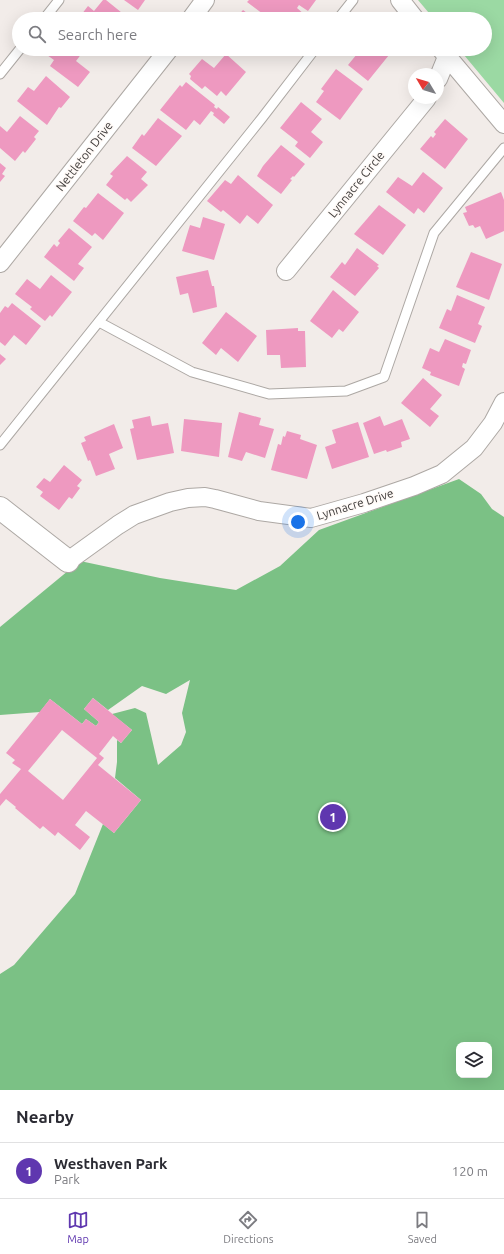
<!DOCTYPE html>
<style>
body{margin:0;font-family:Ubuntu,sans-serif;background:#f7f7f7;color:#2b2b33}
.controls{position:absolute;right:12px;bottom:12px;display:grid;overflow:hidden;border-radius:8px;box-shadow:0 4px 16px #0002}
.controls button{width:36px;height:36px;display:grid;place-items:center;padding:0;border:0;border-bottom:1px solid #e1e1e2;background:#fff;color:#2b2b33;font:20px sans-serif}
.compass{position:absolute;left:408px;top:68px;width:36px;height:36px;border-radius:50%;background:#fff;box-shadow:0 4px 16px #0002;rotate:308deg}
.you{position:absolute;left:298px;top:522px;width:14px;height:14px;margin:-10px;border:3px solid #fff;border-radius:50%;background:#1a73e8;box-shadow:0 0 0 6px #1a73e833}
.badge{display:grid;place-items:center;width:26px;height:26px;border-radius:50%;background:#5f37af;color:#fff;font-size:13px;font-weight:700}
.pin{position:absolute;translate:-50% -50%;border:2px solid #fff;box-shadow:0 1px 4px #0006}
.list{margin:0;padding:0;list-style:none}
h2{display:flex;justify-content:space-between;align-items:center;height:52px;margin:0;padding:0 16px;font-size:17px}
h2 small{font-size:13px;font-weight:400;color:#7c7c81}
.list li{display:grid;grid-template-columns:26px 1fr auto;gap:12px;align-items:center;box-sizing:border-box;height:56px;padding:0 16px;border-top:1px solid #e1e1e2}
.list b{display:block;font-size:15px;white-space:nowrap}
.list p{margin:0;font-size:13px;white-space:nowrap;color:#7c7c81}
.list em{font-size:13px;font-style:normal;color:#7c7c81}
.icon{flex:none;width:22px;height:22px;fill:none;stroke:currentColor;stroke-width:2;stroke-linecap:round;stroke-linejoin:round}
.map{position:relative;flex:none;width:504px;height:1090px;overflow:hidden}
.search{position:absolute;background:#fff;box-shadow:0 4px 16px #0002;left:12px;right:12px;top:12px;height:44px;display:flex;align-items:center;gap:10px;box-sizing:border-box;padding:0 14px;border-radius:22px;color:#7c7c81;font-size:15px}
.sheet{height:108px;background:#fff}
nav{display:flex;justify-content:space-around;align-items:center;box-sizing:border-box;height:56px;border-top:1px solid #e1e1e2;background:#fff;font-size:11px;color:#7c7c81}
nav a{display:grid;justify-items:center;gap:2px}
nav .on{color:#5f37af}
.map>svg:first-child{display:block}
</style>
<div class="map">
<svg width="504" height="1090" viewBox="0 0 504 1090">
<rect width="100%" height="100%" fill="#f2ece9"/>
<path fill="#9bd9a3" d="M418 0H504V103L459 49H485V19H434Z"/>
<path fill="#7bc185" fill-rule="evenodd" d="M459 479 481 494 492 509 504 517V1090H0V974L14 965 75 894 103 824 114 833 141 800 115 778 117 762V740L121 743 132 730 112 714 135 708 146 713 158 765 181 745 186 732 182 713 190 680 166 694 142 686 108 710 93 698 84 709 99 722 96 726 86 719 82 724 50 699 40 712 0 715V627L80 561 160 578 236 590 280 566 319 530ZM459 1045H489V1075H459Z"/>
<g fill="#ee99c0" fill-rule="evenodd">
<path d="M103 0H106L127 17 125 19H78L88 6 94 11Z"/>
<path d="M124 0H145L138 10Z"/>
<path d="M249 0H316L308 11 299 5 297 8 305 15 302 19H290L284 14 280 19H279L271 13 267 17 247 2Z"/>
<path d="M243 10 255 19H235Z"/>
<path d="M52 49H85L76 61 90 72 78 87 50 66 54 60 47 55Z"/>
<path d="M233 49H248L243 56Z"/>
<path d="M351 49H389L386 53 389 55 368 81 348 65 357 54Z"/>
<path d="M226 54 246 72 226 96 221 91 217 96 205 86 202 89 190 79 191 76 189 74 202 59 214 68Z"/>
<path d="M336 69 363 89 340 120 316 102 324 91 321 89Z"/>
<path d="M46 76 70 97 61 108 59 107 47 125 17 101 28 87 34 91Z"/>
<path d="M186 82 215 105 214 107 217 109 218 107 230 117 224 124 213 115 214 113 211 111 200 125 194 120 186 130 160 110 180 85 182 87Z"/>
<path d="M301 102 322 119 311 132 323 142 310 158 295 146 298 142 280 128Z"/>
<path d="M20 116 39 131 34 137 36 139 25 153 23 151 15 161 0 148V126L7 132Z"/>
<path d="M158 118 182 136 156 166 132 148 142 134 144 136Z"/>
<path d="M445 119 468 139 445 169 420 149 431 136 433 138 436 134 434 132Z"/>
<path d="M281 145 305 164 294 177 293 176 290 179 292 180 281 194 257 176 263 166Z"/>
<path d="M127 156 147 172 141 179 148 185 131 202 127 198 125 200 106 185 113 176 110 174Z"/>
<path d="M0 163 6 168 2 174 5 176 0 182Z"/>
<path d="M423 172 443 188 424 213 418 208 414 214 386 192 398 177 412 186Z"/>
<path d="M238 175 273 205 258 224 247 215 240 224 223 210 221 212 207 201 225 180 231 184Z"/>
<path d="M501 192 504 200V231L486 239 480 226 475 228 473 225 469 226 463 213 467 212 465 207Z"/>
<path d="M98 193 124 213 103 240 95 233 92 236 73 221 84 207 86 208Z"/>
<path d="M379 205 406 225 383 255 354 234Z"/>
<path d="M203 217 225 224 214 260 182 251 190 225 200 228Z"/>
<path d="M69 228 92 247 78 264 84 268 74 281 44 257 54 244 57 247 60 243 58 241Z"/>
<path d="M357 248 379 265 377 266 379 268 355 296 330 277 342 262 345 265Z"/>
<path d="M471 252 502 264 489 300 456 287Z"/>
<path d="M208 270 212 286H214L217 307 193 313 188 293 180 295 176 277Z"/>
<path d="M51 275 72 292 52 317 50 315 45 321 30 309 32 307 15 294 27 279 40 289Z"/>
<path d="M333 290 359 312 343 332 339 329 332 338 310 321Z"/>
<path d="M457 295 485 307 478 324 482 326 475 343 439 328 447 309 451 311Z"/>
<path d="M12 303 41 326 26 345 14 335 5 346 0 342V313L5 306 8 308Z"/>
<path d="M226 312 257 336 238 362 221 348 216 355 202 343Z"/>
<path d="M298 328V331H305L306 367 281 368 280 355H267L266 330Z"/>
<path d="M445 339 471 350 466 364 463 363 462 367 465 369 459 386 430 375 431 372 422 368 430 348 439 352Z"/>
<path d="M0 354 6 359 0 365Z"/>
<path d="M423 378 442 395 430 409 439 416 430 427 401 403Z"/>
<path d="M239 412 261 418 259 425 274 429 265 458 246 452 242 461 228 457Z"/>
<path d="M150 416 152 426 168 423 174 453 137 460 130 429 134 428 132 420Z"/>
<path d="M380 416 384 426 402 419 410 439 401 442 402 447 387 452 386 450 374 454 363 423Z"/>
<path d="M184 419 222 423 219 457 181 451Z"/>
<path d="M358 422 369 457 332 469 325 447 336 443 332 430Z"/>
<path d="M114 424 123 448 109 454 115 469 96 476 90 460 88 461 81 443 86 441 84 437Z"/>
<path d="M287 431 301 435 300 439 317 445 307 479 271 470 278 444 281 445 283 436 285 437Z"/>
<path d="M64 465 82 480 77 486 80 488 72 499 69 497 59 510 40 496 43 492 36 487 44 478 50 482Z"/>
<path d="M93 698 132 730 121 743 113 736 99 754 104 758 98 765 141 800 114 833 86 811 75 825 90 837 80 850 58 832 55 836 43 826 40 829 15 808 16 807 6 799 0 806V794L21 769 12 763 15 760 6 753 50 699 82 724 86 719 96 726 99 722 84 709ZM62 730 97 758 63 800 28 771Z"/>
</g>
<g fill="none" stroke-linecap="round" stroke-linejoin="round">
<g stroke="#ada8a4" stroke-width="11">
<g id="lane">
<path d="M44 19 59 0"/>
<path d="M338 19 353 0"/>
<path d="M0 74 20 49"/>
<path d="M99 322 192 372 269 394 346 391 384 377 434 233 504 148"/>
<path d="M0 445 262 118 315 49"/>
</g>
</g>
<g stroke="#ada8a4" stroke-width="20">
<g id="street">
<path d="M400 0 415 19"/>
<path d="M191 19 205 0"/>
<path d="M441 49 504 124"/>
<path d="M438 79 447 57"/>
<path d="M0 263 169 49"/>
<path d="M286 271 427 98"/>
<path d="M68 561 118 525 134 515 170 502 188 498 205 497 215 499 259 511 311 518 364 503 414 486 442 474 474 448 493 423 504 402"/>
</g>
</g>
<g stroke="#ada8a4" stroke-width="24">
<path id="secondary" d="M0 508 68 561"/>
</g>
<use href="#lane" stroke="#fff" stroke-width="9"/>
<use href="#street" stroke="#fff" stroke-width="18"/>
<use href="#secondary" stroke="#fff" stroke-width="22"/>
</g>
<g text-anchor="middle" dominant-baseline="central" stroke-width="3" stroke-linejoin="round" paint-order="stroke">
<g font-size="12" fill="#3d3a39" stroke="#fffaf7">
<text transform="translate(84 156) rotate(-52)">Nettleton Drive</text>
<text transform="translate(356 184) rotate(-51)">Lynnacre Circle</text>
<text transform="translate(355 504) rotate(-17)">Lynnacre Drive</text>
</g>
</g>
</svg>
<div class="controls">
<button><svg class="icon" aria-label="layers" viewBox="0 0 24 24"><path d="M12 4l9 5-9 5-9-5zM3 14l9 5 9-5"/></svg></button>
</div>
<svg class="compass" viewBox="-18 -18 36 36"><path d="M0-13l5 13h-10z" fill="#e53935"/><path d="M0 13l5-13h-10z" fill="#7c7c81"/></svg>
<div class="you"></div>
<div class="pin badge" style="left:333px;top:817px">1</div>
<div class="search"><svg class="icon" aria-label="search" viewBox="0 0 24 24"><circle cx="10" cy="10" r="6"/><path d="M15 15l6 6"/></svg>Search here</div>
</div>
<section class="sheet">
<h2>Nearby<small></small></h2>
<ul class="list">
<li><span class="badge">1</span><div><b>Westhaven Park</b><p>Park</p></div><em>120 m</em></li>
</ul>
</section>
<nav>
<a class="on"><svg class="icon" aria-label="map" viewBox="0 0 24 24"><path d="M3 6l6-2 6 2 6-2v14l-6 2-6-2-6 2zM9 4v14M15 6v14"/></svg>Map</a>
<a><svg class="icon" aria-label="directions" viewBox="0 0 24 24"><path d="M12 3l9 9-9 9-9-9zM9 14v-3h6M13 9l2 2-2 2"/></svg>Directions</a>
<a><svg class="icon" aria-label="saved" viewBox="0 0 24 24"><path d="M7 4h10v16l-5-4-5 4z"/></svg>Saved</a>
</nav>
